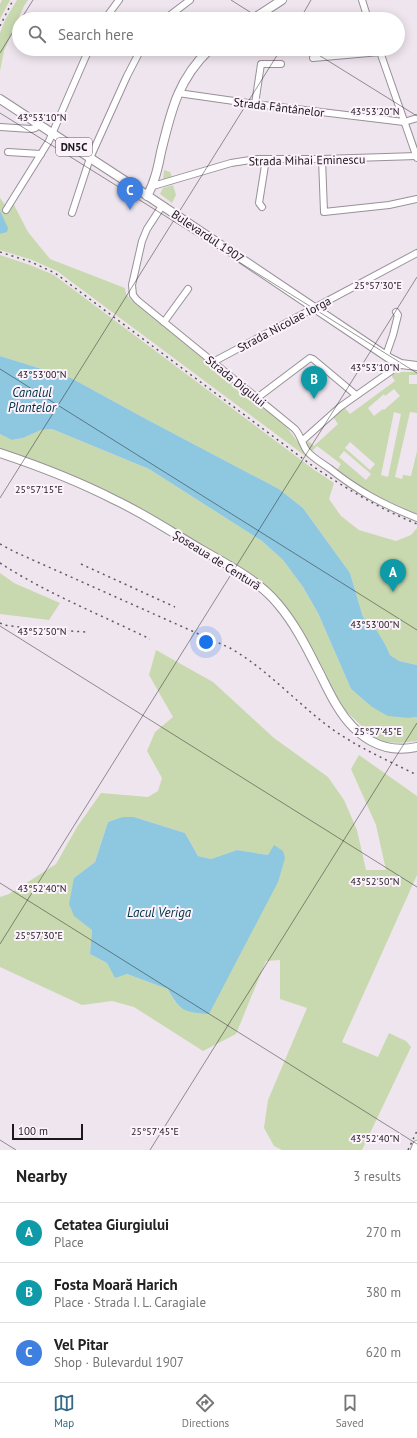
<!DOCTYPE html>
<meta charset="utf-8">
<style>
body{margin:0;font-family:"PT Sans",sans-serif;background:#f6f6f6;color:#222}
.scale{position:absolute;left:12px;bottom:10px;width:71px;box-sizing:border-box;padding-left:4px;border:2px solid #1c181c;border-top:0;font-size:11px;line-height:14px;white-space:nowrap;color:#1c181c;-webkit-text-stroke:3px #fcf2fc;paint-order:stroke}
.you{position:absolute;left:206px;top:642px;width:14px;height:14px;margin:-10px;border:3px solid #fff;border-radius:50%;background:#1a73e8;box-shadow:0 0 0 6px #1a73e833}
.badge{display:grid;place-items:center;width:26px;height:26px;border-radius:50%;background:#346a86;color:#fff;font-size:13px;font-weight:700}
.pin{position:absolute;translate:-50% -33px;filter:drop-shadow(0 1px 2px #0008)}
.pin::after{content:'';position:absolute;top:21px;width:14px;height:12px;background:inherit;clip-path:polygon(0 0,100% 0,50% 100%)}
.list{margin:0;padding:0;list-style:none}
h2{display:flex;justify-content:space-between;align-items:center;height:52px;margin:0;padding:0 16px;font-size:17px}
h2 small{font-size:13px;font-weight:400;color:#767676}
.list li{display:grid;grid-template-columns:26px 1fr auto;gap:12px;align-items:center;box-sizing:border-box;height:60px;padding:0 16px;border-top:1px solid #e0e0e0}
.list b{display:block;font-size:15px;white-space:nowrap}
.list p{margin:0;font-size:13px;white-space:nowrap;color:#767676}
.list em{font-size:13px;font-style:normal;color:#767676}
.icon{flex:none;width:22px;height:22px;fill:none;stroke:currentColor;stroke-width:2;stroke-linecap:round;stroke-linejoin:round}
.map{position:relative;flex:none;width:417px;height:1150px;overflow:hidden}
.search{position:absolute;background:#fff;box-shadow:0 2px 10px #0003;left:12px;right:12px;top:12px;height:44px;display:flex;align-items:center;gap:10px;box-sizing:border-box;padding:0 14px;border-radius:22px;color:#767676;font-size:15px}
.sheet{height:232px;background:#fff}
nav{display:flex;justify-content:space-around;align-items:center;box-sizing:border-box;height:56px;border-top:1px solid #e0e0e0;background:#fff;font-size:11px;color:#767676}
nav a{display:grid;justify-items:center;gap:2px}
nav .on{color:#346a86}
.map>svg:first-child{display:block}
</style>
<div class="map">
<svg width="417" height="1150" viewBox="0 0 417 1150">
<rect width="100%" height="100%" fill="#efe5ee"/>
<g fill="#c9d9af" fill-rule="evenodd">
<path d="M2 0H10L0 19V4Z"/>
<path d="M17 0H28L24 6 4 51 0 71V33L5 20Z"/>
<path d="M164 170 170 172 172 177 163 180Z"/>
<path d="M173 185 176 195 172 203 160 194 163 188Z"/>
<path d="M0 198 8 209 13 203 28 232 50 259 125 288 126 294 130 299 285 425 307 454 337 477 336 478 316 464 57 271 32 260 0 250Z"/>
<path d="M0 255 30 265 54 275 313 469 334 483 329 499 341 516 359 530 396 541 411 535 417 528V665L399 661 390 655 386 646 371 625 363 617 350 573 303 508 279 489 146 419 71 378 0 356Z"/>
<path d="M400 372H417V375H409V384H417V416V413L410 412 395 477 402 479 403 475 411 476 417 451V514L372 494 337 470 341 464 317 446 312 451 307 444 308 441 314 446 338 424 333 417 345 408 350 414 395 381 391 375ZM394 389 400 396 384 410 383 409 374 416 368 408 384 394 385 396ZM394 412 401 414 388 477 381 475ZM350 442 375 464 370 470 345 448ZM344 451 371 474 366 480 339 457Z"/>
<path d="M52 429 149 469 262 541 283 560 303 587 318 613 351 689 372 707 409 718 417 717V741L399 743 385 742 373 737 350 715 340 707 302 630 281 602 158 521 0 450V434L13 440 23 438 41 430Z"/>
<path d="M0 573 14 583 60 603 49 620 0 614Z"/>
<path d="M156 650 213 682 274 738 328 777 344 800 357 830 366 870H386L376 825 351 769 359 755 417 796V875L342 1042 378 1057 389 1033 406 1041 411 1047 362 1150H282L274 1146 264 1128 268 1100 307 1008 280 999V960L266 961 236 1034 203 1051 134 1007 112 1001 82 1005 0 967V897L9 894 56 864 77 827 101 793 148 797 158 791 162 778 147 751 155 732 173 717 149 675ZM134 817 185 833 198 856 211 859 237 850 268 855 175 1002 169 989 127 974 115 977 107 963 90 954 92 930 74 878 95 862 108 822Z"/>
</g>
<g fill="#8ec7e0">
<path d="M0 211 8 228 7 232 0 234Z"/>
<path d="M0 356 71 378 146 419 279 489 303 508 350 573 363 617 377 631 386 646 390 655 399 661 417 665V717L409 718 388 716 372 707 351 689 318 613 303 587 283 560 262 541 149 469 52 429 41 430 23 438 12 440 0 434Z"/>
<path d="M123 817H134L185 833 198 856 211 859 237 850 268 855 274 845 283 851 285 858 278 882 209 1014C185 1012 180 1012 168 989L127 974 115 978 107 963 90 954 92 930 74 916 69 904 74 878 95 862 108 822Z"/>
</g>
<g fill="none" stroke-linecap="round" stroke-linejoin="round">
<g stroke="#999099" stroke-width="8">
<g id="minor">
<path d="M362 0 368 19"/>
<path d="M105 19 119 0"/>
<path d="M165 19 190 0"/>
<path d="M379 49 417 158"/>
<path d="M313 58 380 52"/>
<path d="M178 93 255 104 404 122 417 118"/>
<path d="M255 104 261 64H281"/>
<path d="M0 127 31 129 35 128 39 125"/>
<path d="M8 152 41 154"/>
<path d="M322 159 324 212 389 205 417 199"/>
<path d="M153 186 231 163 257 159H322L417 156"/>
<path d="M162 206 147 229 142 241 132 285 133 295 137 300 295 429C301 436 302 444 307 451 313 458 322 463 329 468 358 491 382 504 417 518"/>
<path d="M262 207 259 203 266 159"/>
<path d="M6 210 49 141 89 49"/>
<path d="M72 213 90 158 127 76 141 49"/>
<path d="M164 322 188 289"/>
<path d="M386 355 393 335 398 315 396 312"/>
<path d="M213 362 417 253"/>
<path d="M257 398 310 358 313 359 356 395"/>
<path d="M302 441 340 407 401 364"/>
</g>
</g>
<g stroke="#999099" stroke-width="10">
<g id="major">
<path d="M253 19 282 0"/>
<path d="M0 99 136 188 389 358 401 364 417 366"/>
<path d="M147 196C155 182 158 167 161 152 171 111 178 79 210 49"/>
<path d="M0 453C39 466 78 481 115 500 145 514 173 533 202 550 228 565 258 580 278 604 294 623 305 644 316 666 323 679 329 693 337 706 355 736 382 755 417 747"/>
<path d="M415 1150 417 1145"/>
</g>
</g>
<use href="#minor" stroke="#fff" stroke-width="6"/>
<use href="#major" stroke="#fff" stroke-width="8"/>
<g stroke="#5f595f" stroke-width="1.5" stroke-dasharray="2 4" stroke-linecap="butt">
<path d="M0 26 13 0"/>
<path d="M0 252 31 262 55 273 314 467C347 489 380 509 417 524"/>
<path d="M0 544 15 552 230 648C265 668 292 698 324 723 352 745 385 759 417 775"/>
<path d="M0 563C46 593 101 615 150 639"/>
<path d="M81 564 175 607"/>
<path d="M0 623 4 625 35 629 87 632"/>
<path d="M408 1150 417 1131"/>
</g>
</g>
<path fill="none" stroke="#1c181c" stroke-width="1" stroke-opacity="0.45" d="M231 0 261 19M21 19 33 0M300 19 311 0M309 49 417 116M0 53 19 22M0 113 417 373M0 369 417 630M0 498 281 49M0 626 417 887M0 883 417 1144M0 944 417 277M0 1140 16 1150M150 1150 417 723"/>
<g text-anchor="middle" dominant-baseline="central" stroke-width="4" stroke-linejoin="round" paint-order="stroke">
<rect fill="#fcf2fc" stroke="#5f595f" stroke-width="1" x="56" y="138" width="36" height="18" rx="3"/>
<g font-size="11" font-weight="bold" fill="#1c181c">
<text x="74" y="147">DN5C</text>
</g>
<g font-size="12" fill="#1c181c" stroke="#fcf2fc">
<text transform="translate(279 107) rotate(7)">Strada Fântânelor</text>
<text transform="translate(307 160) rotate(-1)">Strada Mihai Eminescu</text>
<text transform="translate(208 236) rotate(34)">Bulevardul 1907</text>
<text transform="translate(284 324) rotate(-28)">Strada Nicolae Iorga</text>
<text transform="translate(236 381) rotate(39)">Strada Digului</text>
<text transform="translate(217 560) rotate(32)">Șoseaua de Centură</text>
</g>
<g font-size="13" font-style="italic" fill="#003244" stroke="#fcf2fc">
<text x="32" y="392">Canalul<tspan x="32" dy="15">Plantelor</tspan></text>
<text x="159" y="912">Lacul Veriga</text>
</g>
</g>
<g font-size="10" text-anchor="middle" fill="#1c181c" stroke="#fcf2fc" stroke-width="4" stroke-linejoin="round" paint-order="stroke">
<text x="375" y="115">43°53'20"N</text>
<text x="42" y="121">43°53'10"N</text>
<text x="378" y="289">25°57'30"E</text>
<text x="375" y="371">43°53'10"N</text>
<text x="42" y="378">43°53'00"N</text>
<text x="39" y="493">25°57'15"E</text>
<text x="375" y="628">43°53'00"N</text>
<text x="42" y="635">43°52'50"N</text>
<text x="378" y="735">25°57'45"E</text>
<text x="375" y="885">43°52'50"N</text>
<text x="42" y="892">43°52'40"N</text>
<text x="39" y="939">25°57'30"E</text>
<text x="155" y="1135">25°57'45"E</text>
<text x="375" y="1142">43°52'40"N</text>
</g>
</svg>
<div class="scale">100 m</div>
<div class="you"></div>
<div class="pin badge" style="left:393px;top:592px;background:#0f9aa8">A</div>
<div class="pin badge" style="left:314px;top:399px;background:#0f9aa8">B</div>
<div class="pin badge" style="left:130px;top:210px;background:#3f7fe0">C</div>
<div class="search"><svg class="icon" aria-label="search" viewBox="0 0 24 24"><circle cx="10" cy="10" r="6"/><path d="M15 15l6 6"/></svg>Search here</div>
</div>
<section class="sheet">
<h2>Nearby<small>3 results</small></h2>
<ul class="list">
<li><span class="badge" style="background:#0f9aa8">A</span><div><b>Cetatea Giurgiului</b><p>Place</p></div><em>270 m</em></li>
<li><span class="badge" style="background:#0f9aa8">B</span><div><b>Fosta Moară Harich</b><p>Place · Strada I. L. Caragiale</p></div><em>380 m</em></li>
<li><span class="badge" style="background:#3f7fe0">C</span><div><b>Vel Pitar</b><p>Shop · Bulevardul 1907</p></div><em>620 m</em></li>
</ul>
</section>
<nav>
<a class="on"><svg class="icon" aria-label="map" viewBox="0 0 24 24"><path d="M3 6l6-2 6 2 6-2v14l-6 2-6-2-6 2zM9 4v14M15 6v14"/></svg>Map</a>
<a><svg class="icon" aria-label="directions" viewBox="0 0 24 24"><path d="M12 3l9 9-9 9-9-9zM9 14v-3h6M13 9l2 2-2 2"/></svg>Directions</a>
<a><svg class="icon" aria-label="saved" viewBox="0 0 24 24"><path d="M7 4h10v16l-5-4-5 4z"/></svg>Saved</a>
</nav>
